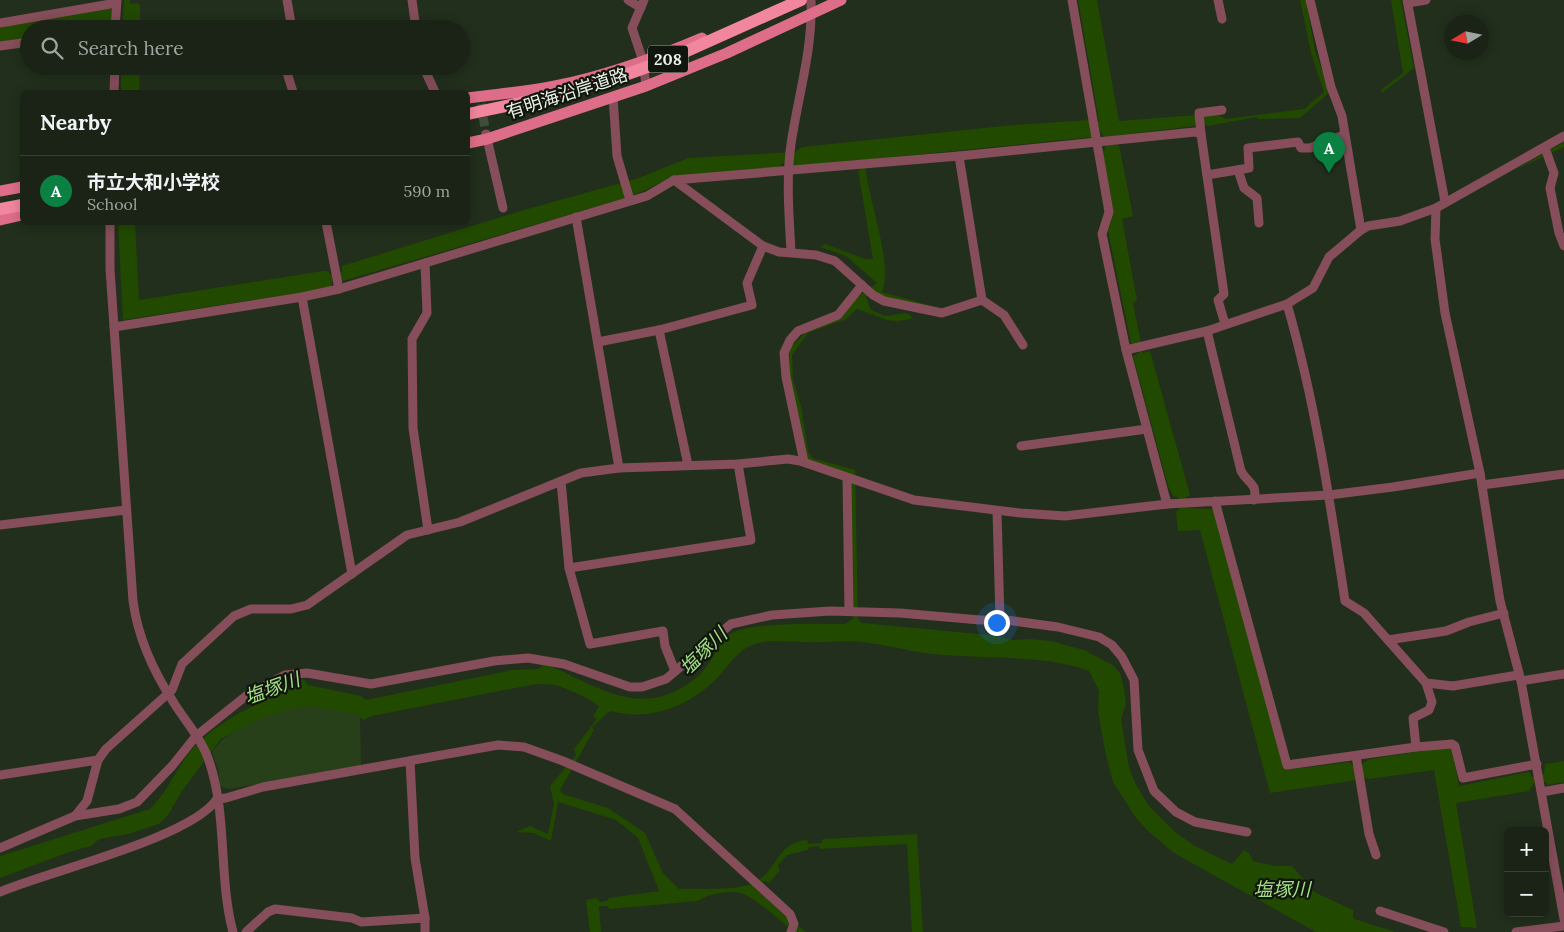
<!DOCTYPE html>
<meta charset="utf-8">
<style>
body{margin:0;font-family:Lora,"Noto Sans JP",serif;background:#272f22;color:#f1f3f6}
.controls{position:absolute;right:15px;bottom:15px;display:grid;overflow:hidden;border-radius:8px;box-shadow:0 2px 12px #0003}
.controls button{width:45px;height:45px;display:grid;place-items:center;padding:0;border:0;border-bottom:1px solid #384034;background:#1a2315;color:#f1f3f6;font:25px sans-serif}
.compass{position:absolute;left:1444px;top:15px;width:45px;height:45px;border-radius:50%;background:#1a2315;box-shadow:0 2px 12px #0003;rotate:260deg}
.you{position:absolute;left:996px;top:622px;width:18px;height:18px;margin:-12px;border:4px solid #fff;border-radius:50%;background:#1a73e8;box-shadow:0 0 0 8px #1a73e833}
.badge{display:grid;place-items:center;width:32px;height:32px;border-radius:50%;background:#0b8043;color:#fff;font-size:16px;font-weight:700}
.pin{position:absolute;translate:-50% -41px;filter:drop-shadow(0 1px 2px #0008)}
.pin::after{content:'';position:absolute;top:26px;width:18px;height:15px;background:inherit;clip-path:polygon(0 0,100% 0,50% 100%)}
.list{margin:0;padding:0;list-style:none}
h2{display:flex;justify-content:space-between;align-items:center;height:65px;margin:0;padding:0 20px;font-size:21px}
h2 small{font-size:16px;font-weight:400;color:#9fa4a0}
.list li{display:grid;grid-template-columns:32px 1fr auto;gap:15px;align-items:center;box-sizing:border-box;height:70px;padding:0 20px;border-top:1px solid #384034}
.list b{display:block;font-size:19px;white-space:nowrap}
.list p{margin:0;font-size:16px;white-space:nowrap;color:#9fa4a0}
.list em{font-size:16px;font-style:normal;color:#9fa4a0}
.icon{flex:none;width:28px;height:28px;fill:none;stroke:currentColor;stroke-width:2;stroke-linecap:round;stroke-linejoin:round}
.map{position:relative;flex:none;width:1564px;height:932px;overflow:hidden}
.search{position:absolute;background:#1a2315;box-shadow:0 2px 12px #0003;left:20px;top:20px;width:450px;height:55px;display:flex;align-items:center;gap:12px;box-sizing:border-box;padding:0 18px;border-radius:28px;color:#9fa4a0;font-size:19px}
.panel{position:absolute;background:#1a2315;box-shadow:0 2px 12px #0003;left:20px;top:90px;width:450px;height:135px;border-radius:8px}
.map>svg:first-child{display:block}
</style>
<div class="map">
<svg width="1564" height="932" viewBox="0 0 1564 932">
<rect width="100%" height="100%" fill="#222f1c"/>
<path fill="#274019" d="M298 700 353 711 360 717 361 766 229 789 220 786 218 769 212 752 222 740 239 729Z"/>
<g fill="#214900">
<path d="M124 0H130V4L138 3 140 6V29H122Z"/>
<path d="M1078 0H1097L1119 121 1196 115 1197 118 1216 114 1226 119 1304 109 1324 92 1311 53 1300 0H1306L1315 51 1330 92 1300 118 1259 119 1256 117 1208 126 1197 121 1195 126 1104 137 1099 129 1093 137 865 160C865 192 894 261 882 292L936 307 933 309 881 296 873 290 866 297 871 310 885 316 905 313 912 316 911 319 898 321 887 320 857 309 846 319 808 333 792 355 793 379 801 406 808 451 812 458 855 470 858 619 862 623 990 635 1014 640 1029 639 1051 641 1084 650 1114 666 1120 673 1124 688 1126 704 1121 719 1129 767 1135 783 1148 805 1174 831 1193 845 1232 864 1244 850 1249 853 1253 861 1275 866H1292L1314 892 1353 910V918C1355 920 1388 929 1395 932H1316L1174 853 1148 831 1136 818 1113 782 1105 751 1098 711 1099 691 1089 671C1039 653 977 660 924 653 900 649 877 643 853 641 837 641 820 643 804 642 787 642 772 639 755 644 740 648 729 665 719 676 691 706 650 722 610 711L592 727 594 730 560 790 563 794 608 808 645 833 663 873 679 889C700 888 743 892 759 880 778 866 779 842 807 840L808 844 821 843 823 839 917 834 923 932H912L907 844 820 849 819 846 809 847 807 850 787 855 778 865 780 870 769 883 764 881 756 889 785 916 806 932H795C784 924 754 897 743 894 732 889 707 894 698 901L610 909 607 906H599L601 932H590L586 900 597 898 599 902 607 901 609 898 659 891 638 838 616 820 558 802 551 841 534 833 516 832 530 826 548 834 554 804 550 786 576 755 574 749 597 719 593 717 599 706 583 696 556 685 536 684 372 716 363 720 356 714 311 706 292 708 260 719 221 739 182 791 168 815 159 824 128 834 99 839 91 846 72 851 0 878V856L150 809C169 791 177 765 195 746 223 717 262 701 298 686V681L304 679 308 685 361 696 366 700 512 670 538 669 545 664C599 686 641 722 696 678 711 666 717 644 732 633 748 622 823 624 845 624L853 619 851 476 807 460 789 373 788 356 791 347 805 333 843 317 855 299 877 283 846 256 820 247 825 244 865 259H873L858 170 862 169 861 160 793 166 792 161 782 163 780 167 671 177 646 190 622 199 343 281 340 275 333 277 331 288 123 320 118 226 135 223 139 300 323 271H327L331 275 342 272V266L524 210 639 178 688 158 795 152 802 147 1013 125 1090 120 1091 123 1099 121Z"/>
<path d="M1391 0H1401L1414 68 1382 93 1381 90 1403 73Z"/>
<path d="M112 8 113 14 111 25 88 29H29V39L0 43V26Z"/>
<path d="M121 66H140L139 92H121Z"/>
<path d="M1564 142V147L1513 171Z"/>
<path d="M1106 145H1119L1133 216 1122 219 1137 300 1133 303 1143 353 1150 351 1190 495 1186 497 1187 508 1213 509 1285 770 1350 762 1354 767 1359 766 1370 759 1449 747 1452 750 1459 786 1529 772 1532 777 1544 774 1545 764 1564 761V782L1547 785 1546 782 1534 783 1529 791 1456 803 1477 928 1461 927 1434 770 1369 779 1361 777 1351 781 1270 793 1200 530 1178 531 1176 512 1179 510V498L1173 496 1168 486 1133 356 1139 353 1136 344 1131 343 1108 231 1112 217 1103 153Z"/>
</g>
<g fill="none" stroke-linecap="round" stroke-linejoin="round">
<path stroke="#404c3a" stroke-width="9" stroke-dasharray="9 4.5" stroke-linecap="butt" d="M481 104 486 134"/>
<g stroke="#854e5a" stroke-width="9">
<path d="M287 0 292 29"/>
<path d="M412 0 416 29"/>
<path d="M628 0 641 8"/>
<path d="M644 0 632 28 643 61 646 86"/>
<path d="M1072 0 1109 212 1102 234 1126 350 1167 504"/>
<path d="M1218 0 1222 19"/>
<path d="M1310 0 1331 87 1342 116 1361 230"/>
<path d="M1407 0 1445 202"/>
<path d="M1408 3 1426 0"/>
<path d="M0 23 116 3"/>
<path d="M115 29 117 0"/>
<path d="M0 46 29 42"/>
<path d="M285 66 293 92"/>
<path d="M423 66 435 92"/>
<path d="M114 92 115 66"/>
<path d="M613 97 617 156 630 200"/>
<path d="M486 134 503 208"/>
<path d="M1201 134 1199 113 1222 110"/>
<path d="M1545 148 1554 173 1550 188 1559 233 1564 246"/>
<path d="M959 156 982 300"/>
<path d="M1238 170 1244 188 1257 198 1259 223"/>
<path d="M1207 175 1249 168 1248 148 1298 142 1301 148H1310L1344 135"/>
<path d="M674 180 763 246 779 252 816 255 835 261 873 295 884 301 942 313 982 300 1004 315 1023 345"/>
<path d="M1436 208 1435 239 1445 313 1480 473 1500 601 1521 681 1564 919"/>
<path d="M576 217 619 468"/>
<path d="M110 222V269L133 601C138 639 153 671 174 703 185 721 201 738 208 758 228 813 218 876 233 932"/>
<path d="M326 222 339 289"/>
<path d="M791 251C789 216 786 179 791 144 798 96 813 49 811 0"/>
<path d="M425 263 427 313 412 339 413 428 428 530"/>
<path d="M302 297 352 574"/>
<path d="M1287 304C1315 401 1330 501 1345 601L1364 613 1426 683 1432 702 1429 710 1413 718 1416 747"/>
<path d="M114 327 302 297 339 289 647 196 674 180 959 156 1195 132 1201 134 1224 294 1218 300 1225 324"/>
<path d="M659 330 688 465"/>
<path d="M1207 331 1241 471C1248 484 1258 483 1254 500"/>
<path d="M598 342 659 330 752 305 747 283 763 246"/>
<path d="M1126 350 1207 331 1287 304 1313 288 1329 257 1361 230 1368 226 1400 221 1436 208 1564 136"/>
<path d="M1021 446 1147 429"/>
<path d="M804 462 786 377 784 353 790 340 798 331 838 315 862 285"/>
<path d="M847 478 849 611"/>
<path d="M561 481 569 568 590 644 663 631 665 646 675 671"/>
<path d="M1482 485 1564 474"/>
<path d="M1215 501 1287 765 1416 747 1452 744 1455 746 1463 778 1537 764"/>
<path d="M997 511 1000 620"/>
<path d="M0 525 126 510"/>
<path d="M569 568 751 540 738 464"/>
<path d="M1388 640 1446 631 1469 622 1504 613"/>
<path d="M1521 681 1564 674"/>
<path d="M1426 683 1453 686 1518 675"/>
<path d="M1356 756 1369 834 1376 855"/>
<path d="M410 761 415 858 425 918V932"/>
<path d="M0 775 98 760"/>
<path d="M1542 792 1564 788"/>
<path d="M75 816 87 801 98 760 106 749 172 690 182 664 234 616 251 609H291L307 605 407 535 460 522 581 473 619 468 738 464 788 459 800 461 914 500 1020 513 1065 516 1167 504 1329 495 1393 487 1480 473"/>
<path d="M0 848 75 816 119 809 137 802 172 766 196 736 246 696 285 675 307 673 371 684 494 661 528 658 564 664 630 687H642L666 679 731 624 772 615 830 611 900 613 980 620H1006L1058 627 1099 637 1112 645 1122 657 1134 680 1138 750 1154 791 1176 812 1195 822 1247 832"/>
<path d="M0 892C49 871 191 838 217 799L226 798 263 787 498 745 524 747 563 761 675 809 790 914 794 924 791 932"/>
<path d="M1380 911 1444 932"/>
<path d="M246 932 268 912 275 909 352 918 361 922 425 918"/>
<path d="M1516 932 1564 926"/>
</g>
<g stroke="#de6d89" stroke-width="11">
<path d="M468 98C497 94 526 92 555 86 606 76 655 58 702 38"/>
<path d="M468 143 487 139 646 86 727 53 841 0"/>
<path d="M0 191 22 187"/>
<path d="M0 220 22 215"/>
</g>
<g stroke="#f2869f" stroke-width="12">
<path d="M468 114 529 101"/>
<path d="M0 209 22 205"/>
</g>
<path stroke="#f2869f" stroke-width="12" d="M529 101 625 75 669 59 801 0"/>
</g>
<g text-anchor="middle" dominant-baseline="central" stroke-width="4.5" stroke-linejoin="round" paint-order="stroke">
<rect fill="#10150d" stroke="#a9b0a5" stroke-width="1" x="648" y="45.5" width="40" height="27" rx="4"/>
<g font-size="16" font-weight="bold" fill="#eaf2e6">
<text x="668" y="59">208</text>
</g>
<g font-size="18" fill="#eaf2e6" stroke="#10150d">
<text transform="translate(567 93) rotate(-18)">有明海沿岸道路</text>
</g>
<g font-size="19" font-style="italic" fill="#a3e084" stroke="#10150d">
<text transform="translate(703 651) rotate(-45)">塩塚川</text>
<text transform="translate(272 688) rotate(-20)">塩塚川</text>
<text x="1282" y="889">塩塚川</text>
</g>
</g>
</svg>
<div class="controls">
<button>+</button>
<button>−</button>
</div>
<svg class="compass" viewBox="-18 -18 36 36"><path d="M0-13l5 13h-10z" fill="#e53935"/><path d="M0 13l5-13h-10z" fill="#9fa4a0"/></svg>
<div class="you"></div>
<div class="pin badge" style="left:1329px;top:173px">A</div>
<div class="search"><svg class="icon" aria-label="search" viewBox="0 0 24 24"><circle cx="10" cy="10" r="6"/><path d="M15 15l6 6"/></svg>Search here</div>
<section class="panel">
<h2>Nearby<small></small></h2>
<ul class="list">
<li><span class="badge">A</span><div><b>市立大和小学校</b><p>School</p></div><em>590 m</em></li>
</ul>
</section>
</div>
